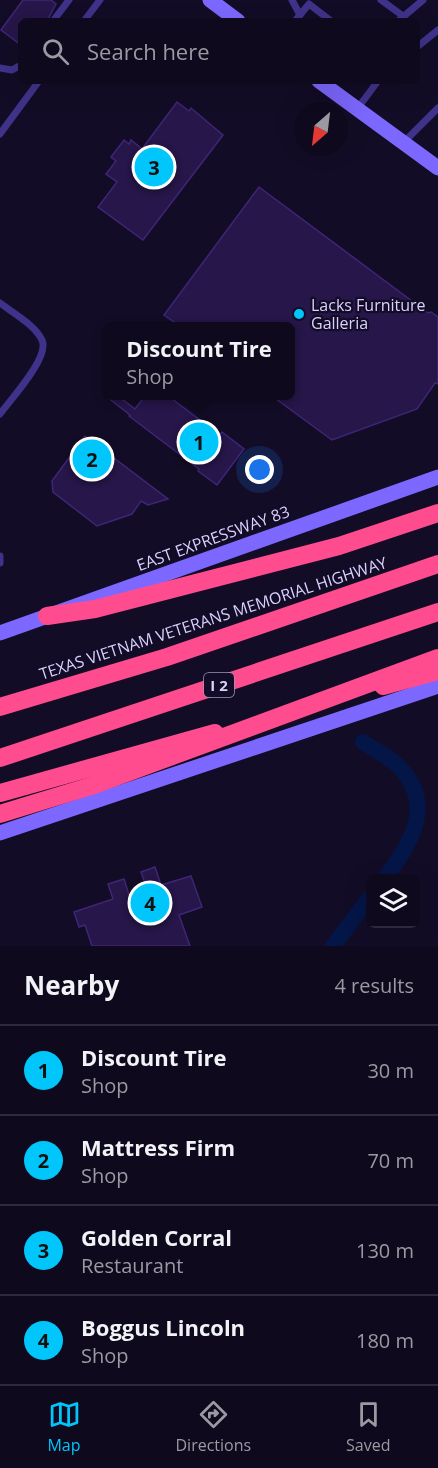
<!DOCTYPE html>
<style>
body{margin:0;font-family:"Open Sans",sans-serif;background:#171225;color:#f1f3f6}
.controls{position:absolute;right:18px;bottom:18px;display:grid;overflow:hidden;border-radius:9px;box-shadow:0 6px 24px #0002}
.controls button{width:54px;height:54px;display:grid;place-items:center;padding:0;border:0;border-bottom:2px solid #2e2a3b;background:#0e091c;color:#f1f3f6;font:30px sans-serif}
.compass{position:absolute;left:294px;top:102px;width:54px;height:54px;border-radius:50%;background:#0e091c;box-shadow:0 6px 24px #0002;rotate:208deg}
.you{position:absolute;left:260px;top:470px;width:21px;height:21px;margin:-15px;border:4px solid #fff;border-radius:50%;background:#1a73e8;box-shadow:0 0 0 9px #1a73e833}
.badge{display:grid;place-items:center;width:39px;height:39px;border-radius:50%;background:#00c6fc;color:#111;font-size:20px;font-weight:700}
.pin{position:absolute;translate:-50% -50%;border:3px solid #fff;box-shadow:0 2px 6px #0006}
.popup{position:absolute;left:103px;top:322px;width:192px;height:78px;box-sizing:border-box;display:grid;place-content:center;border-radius:9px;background:#0e091c;filter:drop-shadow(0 2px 4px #0005);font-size:20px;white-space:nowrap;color:#9b9aa3}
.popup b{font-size:22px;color:#f1f3f6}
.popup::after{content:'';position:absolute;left:50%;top:100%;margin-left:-12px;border:12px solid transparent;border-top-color:#0e091c}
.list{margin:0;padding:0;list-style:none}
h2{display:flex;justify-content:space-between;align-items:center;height:78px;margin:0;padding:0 24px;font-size:26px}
h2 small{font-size:20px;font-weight:400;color:#9b9aa3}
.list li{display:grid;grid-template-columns:39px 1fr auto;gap:18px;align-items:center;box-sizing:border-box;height:90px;padding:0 24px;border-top:2px solid #2e2a3b}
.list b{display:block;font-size:22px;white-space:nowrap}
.list p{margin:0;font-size:20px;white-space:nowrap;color:#9b9aa3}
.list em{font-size:20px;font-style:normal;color:#9b9aa3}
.icon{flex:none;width:33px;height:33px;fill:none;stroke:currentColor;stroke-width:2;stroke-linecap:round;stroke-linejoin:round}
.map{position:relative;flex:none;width:438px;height:946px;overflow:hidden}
.search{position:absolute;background:#0e091c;box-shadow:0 6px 24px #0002;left:18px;right:18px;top:18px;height:66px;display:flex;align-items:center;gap:15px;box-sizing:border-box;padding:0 21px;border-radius:9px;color:#9b9aa3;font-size:22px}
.sheet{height:438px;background:#0e091c}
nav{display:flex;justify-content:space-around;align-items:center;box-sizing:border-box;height:84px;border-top:2px solid #2e2a3b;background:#0e091c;font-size:16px;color:#9b9aa3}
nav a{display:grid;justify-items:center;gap:3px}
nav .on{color:#00c6fc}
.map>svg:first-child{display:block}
</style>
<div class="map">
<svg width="438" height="946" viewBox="0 0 438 946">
<rect width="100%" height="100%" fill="#130c26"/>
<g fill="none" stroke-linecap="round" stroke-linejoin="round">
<g stroke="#041547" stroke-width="16">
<path d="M363 742C373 749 386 755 395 763 437 801 413 841 385 878"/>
<path d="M333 946 370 897"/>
</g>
</g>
<g fill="#261649" stroke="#3f2577" stroke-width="1.5">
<path d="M23 0H51L56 4 47 21H21V45L1 30Z"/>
<path d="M177 102 189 111 191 108 223 135 143 240 98 207 117 182 106 174 116 161 111 157 124 140 129 144 131 140 142 149Z"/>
<path d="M259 187 428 313 431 312 438 317V384L435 383 417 409 332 440 272 396H290V326H180L164 315Z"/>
<path d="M108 396H118L135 409 145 396H168L220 435 222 432 244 449 217 485 198 471 199 469 129 416 130 415 107 397Z"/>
<path d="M85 436 168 499 148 505 141 501 132 514 97 526 53 492 52 481Z"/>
<path d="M155 867 161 885 191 876 202 907 179 915 190 946H92L85 925 79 927 74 912 113 899 108 884 124 879 129 895 147 889 141 872Z"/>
</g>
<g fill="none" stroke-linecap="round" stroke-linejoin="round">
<g stroke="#3f328a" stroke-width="7">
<path d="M292 0 300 15"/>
<path d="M381 0 403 16"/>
<path d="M53 21 69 0"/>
<path d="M84 21 100 0"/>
<path d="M295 21 309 4 331 21"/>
<path d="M398 21 423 0"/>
<path d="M417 47 438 30"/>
<path d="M0 68 12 70 21 65"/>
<path d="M357 109 378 81"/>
<path d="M0 134 39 81"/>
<path d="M404 142 438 108"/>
<path d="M0 303C13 313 35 325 42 340 50 357 11 399 0 414"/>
<path d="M0 556V563"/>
</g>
<g stroke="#7d68ff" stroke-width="15">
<path d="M210 0 238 21"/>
<path d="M319 81 438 168"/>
<path d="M0 633 438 477"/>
<path d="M0 833 438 686"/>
</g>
<g stroke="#ff4c8e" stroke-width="18">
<path d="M47 616 95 609 339 546 438 513"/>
<path d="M383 686 438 671"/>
<path d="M0 707 167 657 438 564"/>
<path d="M0 758 438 612"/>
<path d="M0 793 215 733"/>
</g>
<path stroke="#ff4c8e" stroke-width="18" d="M0 814 91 786 438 658"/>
</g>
<circle fill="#00c6fc" stroke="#130c26" stroke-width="2" cx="299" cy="314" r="6"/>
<g text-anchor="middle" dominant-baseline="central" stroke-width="4.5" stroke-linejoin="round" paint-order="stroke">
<rect fill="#130c26" stroke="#9f96be" stroke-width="1.5" x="204" y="673" width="30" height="24" rx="4.5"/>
<g font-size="15" font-weight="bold" fill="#dbd1ff">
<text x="219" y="685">I 2</text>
</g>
<g font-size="16" fill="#dbd1ff" stroke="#130c26" text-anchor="start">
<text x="311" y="305">Lacks Furniture<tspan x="311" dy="18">Galleria</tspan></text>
</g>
<g font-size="16" fill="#dbd1ff" stroke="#130c26">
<text transform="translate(213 538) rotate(-20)">EAST EXPRESSWAY 83</text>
<text transform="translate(213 618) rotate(-18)">TEXAS VIETNAM VETERANS MEMORIAL HIGHWAY</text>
</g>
</g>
</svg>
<div class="controls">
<button><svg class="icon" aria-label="layers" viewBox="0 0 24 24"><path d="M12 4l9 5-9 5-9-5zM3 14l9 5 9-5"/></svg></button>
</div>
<svg class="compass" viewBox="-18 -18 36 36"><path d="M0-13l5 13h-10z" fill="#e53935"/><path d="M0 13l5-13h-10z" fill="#9b9aa3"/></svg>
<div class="you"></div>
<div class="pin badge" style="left:199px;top:442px">1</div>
<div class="popup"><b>Discount Tire</b>Shop</div>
<div class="pin badge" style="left:92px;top:459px">2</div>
<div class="pin badge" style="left:154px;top:167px">3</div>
<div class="pin badge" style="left:150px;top:903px">4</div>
<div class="search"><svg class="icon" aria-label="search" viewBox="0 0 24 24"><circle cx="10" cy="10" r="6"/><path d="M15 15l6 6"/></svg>Search here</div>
</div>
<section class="sheet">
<h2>Nearby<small>4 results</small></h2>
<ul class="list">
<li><span class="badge">1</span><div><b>Discount Tire</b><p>Shop</p></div><em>30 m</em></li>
<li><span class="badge">2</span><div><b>Mattress Firm</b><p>Shop</p></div><em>70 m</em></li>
<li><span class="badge">3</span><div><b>Golden Corral</b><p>Restaurant</p></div><em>130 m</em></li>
<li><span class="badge">4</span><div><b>Boggus Lincoln</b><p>Shop</p></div><em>180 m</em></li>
</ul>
</section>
<nav>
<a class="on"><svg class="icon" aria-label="map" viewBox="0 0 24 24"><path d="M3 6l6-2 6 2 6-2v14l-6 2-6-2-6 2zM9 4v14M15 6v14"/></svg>Map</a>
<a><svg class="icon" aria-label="directions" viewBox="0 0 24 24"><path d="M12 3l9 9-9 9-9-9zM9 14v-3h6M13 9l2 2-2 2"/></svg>Directions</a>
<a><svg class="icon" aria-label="saved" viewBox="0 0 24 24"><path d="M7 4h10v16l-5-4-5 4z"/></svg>Saved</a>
</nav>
